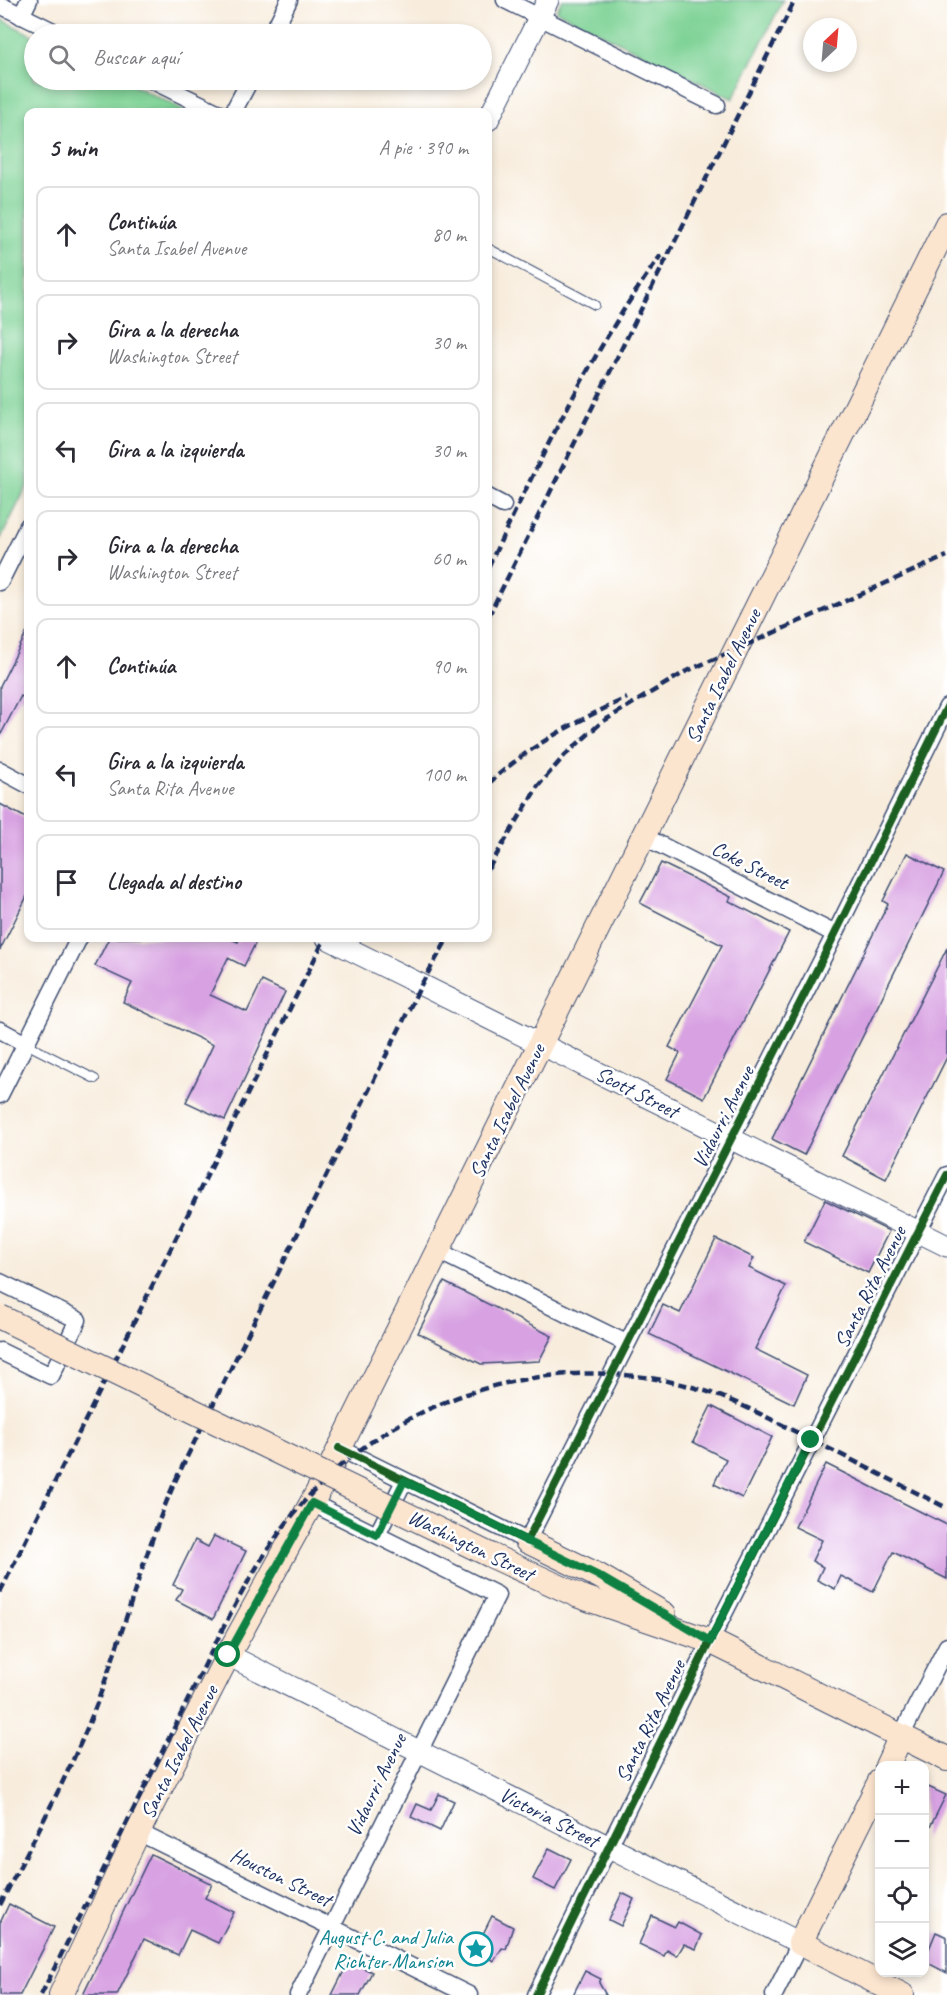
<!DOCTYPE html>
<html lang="es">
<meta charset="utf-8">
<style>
body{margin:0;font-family:Caveat,sans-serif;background:#f7f7f7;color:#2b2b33}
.controls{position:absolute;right:18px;bottom:18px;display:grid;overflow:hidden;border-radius:12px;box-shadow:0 3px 9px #0003}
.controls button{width:54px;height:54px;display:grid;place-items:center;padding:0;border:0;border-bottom:2px solid #e1e1e2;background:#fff;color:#2b2b33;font:30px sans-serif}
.compass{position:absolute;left:803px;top:18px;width:54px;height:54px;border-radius:50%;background:#fff;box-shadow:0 3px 9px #0003;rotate:26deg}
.stop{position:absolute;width:18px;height:18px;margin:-14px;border:4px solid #0b8043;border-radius:50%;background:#fff}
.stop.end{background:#0b8043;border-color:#fff;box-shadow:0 2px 6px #0008}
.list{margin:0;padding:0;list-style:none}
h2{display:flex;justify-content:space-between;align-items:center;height:78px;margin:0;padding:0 24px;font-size:26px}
h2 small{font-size:20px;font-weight:400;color:#7c7c81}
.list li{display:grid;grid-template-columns:39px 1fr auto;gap:18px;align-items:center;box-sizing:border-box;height:96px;margin:0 12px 12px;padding:0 12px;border:2px solid #e1e1e2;border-radius:12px}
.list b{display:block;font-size:22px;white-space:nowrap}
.list p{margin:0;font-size:20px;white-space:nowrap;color:#7c7c81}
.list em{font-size:20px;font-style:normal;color:#7c7c81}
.icon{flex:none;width:33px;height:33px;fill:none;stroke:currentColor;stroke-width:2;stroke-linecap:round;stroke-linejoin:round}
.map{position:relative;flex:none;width:947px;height:1995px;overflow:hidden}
.search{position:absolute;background:#fff;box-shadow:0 3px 9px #0003;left:24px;top:24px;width:468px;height:66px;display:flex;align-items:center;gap:15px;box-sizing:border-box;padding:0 21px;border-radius:33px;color:#7c7c81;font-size:22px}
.panel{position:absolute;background:#fff;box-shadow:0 3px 9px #0003;left:24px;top:108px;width:468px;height:834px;border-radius:12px}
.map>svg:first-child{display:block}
</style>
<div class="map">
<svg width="947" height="1995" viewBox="0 0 947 1995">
<rect width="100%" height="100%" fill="#fff"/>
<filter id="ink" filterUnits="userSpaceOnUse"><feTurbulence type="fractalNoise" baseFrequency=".0167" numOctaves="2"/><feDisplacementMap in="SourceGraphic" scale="12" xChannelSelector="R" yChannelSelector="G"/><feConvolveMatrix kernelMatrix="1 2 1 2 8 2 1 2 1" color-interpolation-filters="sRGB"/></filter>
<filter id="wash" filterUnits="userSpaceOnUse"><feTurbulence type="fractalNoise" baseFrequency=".008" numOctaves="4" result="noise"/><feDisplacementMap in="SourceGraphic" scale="24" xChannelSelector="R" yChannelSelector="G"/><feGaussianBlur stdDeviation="1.35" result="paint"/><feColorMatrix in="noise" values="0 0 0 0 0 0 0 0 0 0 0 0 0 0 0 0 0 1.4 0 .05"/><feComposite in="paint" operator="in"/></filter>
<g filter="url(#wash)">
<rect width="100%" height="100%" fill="#f8eddd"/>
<g fill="#7fd396" stroke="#4d817a" stroke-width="1.5">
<path d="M562 0H783L733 99 556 11Z"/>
<path d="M0 19 34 36V80H122L188 112H28V484L0 540Z"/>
</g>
<g id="blocks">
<g fill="#d8a2e2">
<path d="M28 630V700L21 696 0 736V686Z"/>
<path d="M0 804 28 819V894L0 950Z"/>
<path d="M907 853 944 872 804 1155 772 1139 888 904 883 901Z"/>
<path d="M661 863 731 897 729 901 789 932 704 1098 667 1079 680 1053 669 1047 722 945 640 903Z"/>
<path d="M109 938H228L238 942 240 938H258L244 966 228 958 210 995 247 1012 262 981 285 992 225 1120 186 1102 213 1045 123 1002 132 983 95 966Z"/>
<path d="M947 948V1057L886 1179 842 1156Z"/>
<path d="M825 1200 889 1231 868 1273 804 1242Z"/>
<path d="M716 1239 754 1258 749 1268 786 1286 755 1349 807 1375 794 1404 649 1334 663 1305 680 1313Z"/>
<path d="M444 1282 552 1336 539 1361 481 1364 418 1333Z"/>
<path d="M711 1406 772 1437 742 1498 714 1484 726 1459 693 1442Z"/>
<path d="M826 1464 947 1525V1579L893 1552 873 1592 841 1576 835 1589 817 1580 823 1567 812 1561 822 1540 795 1527Z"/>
<path d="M214 1536 246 1551 213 1619 176 1600 182 1589 173 1585 195 1540 208 1547Z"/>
<path d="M924 1785 946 1795 924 1839Z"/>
<path d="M439 1794 454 1801 440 1831 411 1817 417 1804 431 1810Z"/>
<path d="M549 1848 571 1859 555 1890 533 1879Z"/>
<path d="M151 1854 212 1884 205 1898 234 1912 218 1943 190 1930 178 1955 144 1939 117 1995H83Z"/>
<path d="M622 1893 634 1899 621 1926 609 1920Z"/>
<path d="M9 1904 54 1927 20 1995H0V1923Z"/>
<path d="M492 1916 513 1927 506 1949 502 1948 494 1961 475 1950Z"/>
<path d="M652 1916 675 1927 678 1922 702 1935 696 1949 684 1944 677 1956 667 1950 664 1956 639 1944Z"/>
<path d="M936 1932 947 1937V1973L924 1961Z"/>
<path d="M349 1961 372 1972 360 1995H332Z"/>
<path d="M585 1971 601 1979 599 1983 606 1995H573Z"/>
</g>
</g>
</g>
<g filter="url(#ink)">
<use href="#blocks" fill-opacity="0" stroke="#3c4c71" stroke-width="1.5"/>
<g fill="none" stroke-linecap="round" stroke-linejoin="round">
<g stroke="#3c4c71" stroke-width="10">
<g id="service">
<path d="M488 248 595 305"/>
<path d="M26 1044 95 1079"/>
</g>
</g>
<g stroke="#3c4c71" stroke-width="19">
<g id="minor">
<path d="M505 0 717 105"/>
<path d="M0 5 59 34"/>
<path d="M21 16 29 0"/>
<path d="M272 34 289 0"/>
<path d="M151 80 217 112"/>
<path d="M233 112 250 80"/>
<path d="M488 497 503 505"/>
<path d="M0 582 28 526"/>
<path d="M0 770 28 785"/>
<path d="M645 837 835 934"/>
<path d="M0 1030 26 1044"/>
<path d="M0 1095 79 938"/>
<path d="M438 1251 626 1343"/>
<path d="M0 1282 78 1320 51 1376 0 1351"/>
<path d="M339 1448 527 1541 835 934 947 707"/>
<path d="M377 1535 404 1481"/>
<path d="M901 1736 947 1646"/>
<path d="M138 1832 469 1995"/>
<path d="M298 1995 497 1595 312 1503"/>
<path d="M536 1995 710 1641 947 1175"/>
<path d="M774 1995 800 1943"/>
</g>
</g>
<g stroke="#3c4c71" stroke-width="23">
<g id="tertiary">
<path d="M488 120 548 0"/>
<path d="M327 938 947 1246"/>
<path d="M228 1655 800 1943"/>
</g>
</g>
<g stroke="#3c4c71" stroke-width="26">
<g id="secondary">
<path d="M527 1541 599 1576 664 1614"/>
<path d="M490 1555 579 1596 710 1641 947 1759"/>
<path d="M887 1766 901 1736"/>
<path d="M880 1781 800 1943 902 1995"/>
<path d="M61 1995 138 1832 228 1655 321 1486 947 224"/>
</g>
</g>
<use href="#service" stroke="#fff" stroke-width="8"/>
<use href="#minor" stroke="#fff" stroke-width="16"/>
<use href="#tertiary" stroke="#fff" stroke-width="21"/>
<use href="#secondary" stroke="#fce5cf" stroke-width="24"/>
<g stroke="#1b2f5e" stroke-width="4.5" stroke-dasharray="9 4.5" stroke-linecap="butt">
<path d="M488 567C540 460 591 351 661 255"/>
<path d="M488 617 795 0"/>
<path d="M488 784C529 746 576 721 627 698"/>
<path d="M488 869 538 786 565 755 602 722 685 672 947 556"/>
<path d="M0 1592 325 938"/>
<path d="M0 1905C29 1848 60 1791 85 1733 121 1648 140 1558 178 1475L421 985 448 938"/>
<path d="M41 1995C85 1907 128 1820 172 1732 207 1663 238 1588 285 1525 376 1403 534 1349 681 1384 727 1395 768 1418 810 1439 856 1462 901 1485 947 1508"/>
</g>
<g stroke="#3c4c71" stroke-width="26" stroke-linecap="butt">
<path id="secondary-bridge" d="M0 1317 490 1555"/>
</g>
<use href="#secondary-bridge" stroke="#fce5cf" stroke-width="24"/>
<g stroke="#fff" stroke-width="11">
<g id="cycleway">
<path d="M339 1448 527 1541 835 934 947 707"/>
<path d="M536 1995 710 1641 947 1175"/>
</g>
</g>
<use href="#cycleway" stroke="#1b5e20" stroke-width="8"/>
</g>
</g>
<g fill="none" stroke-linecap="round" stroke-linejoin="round" filter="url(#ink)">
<path stroke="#0b8043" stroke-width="8" d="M228 1655 312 1503 377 1535 404 1481 599 1576 710 1641 811 1440"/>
</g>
<defs>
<g id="sight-ring" transform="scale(1.725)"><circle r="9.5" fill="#fff" stroke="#0f9aa8" stroke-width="1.5"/><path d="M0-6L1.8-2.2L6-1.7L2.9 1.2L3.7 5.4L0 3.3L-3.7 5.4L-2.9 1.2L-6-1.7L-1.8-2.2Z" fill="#0f9aa8"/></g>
</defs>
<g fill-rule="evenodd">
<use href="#sight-ring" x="476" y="1949"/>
</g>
<g text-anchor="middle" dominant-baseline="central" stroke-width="5" stroke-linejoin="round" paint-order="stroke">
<g font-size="21" fill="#1b2f5e" stroke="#fff">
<text transform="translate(723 676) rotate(-64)">Santa Isabel Avenue</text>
<text transform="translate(750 865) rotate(27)">Coke Street</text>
<text transform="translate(637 1092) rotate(27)">Scott Street</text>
<text transform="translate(507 1111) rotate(-64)">Santa Isabel Avenue</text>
<text transform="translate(723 1117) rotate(-63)">Vidaurri Avenue</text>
<text transform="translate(870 1287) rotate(-63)">Santa Rita Avenue</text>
<text transform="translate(471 1545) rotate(26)">Washington Street</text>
<text transform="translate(650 1721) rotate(-64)">Santa Rita Avenue</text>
<text transform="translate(179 1752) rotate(-63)">Santa Isabel Avenue</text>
<text transform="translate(376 1785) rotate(-64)">Vidaurri Avenue</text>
<text transform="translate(549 1817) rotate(27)">Victoria Street</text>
<text transform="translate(281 1877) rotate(26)">Houston Street</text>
</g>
<g font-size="21" fill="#0d838f" stroke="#fff" text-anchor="end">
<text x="453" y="1937">August C. and Julia<tspan x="453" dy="24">Richter Mansion</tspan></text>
</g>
</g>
</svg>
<div class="controls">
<button>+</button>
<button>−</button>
<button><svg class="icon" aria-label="locate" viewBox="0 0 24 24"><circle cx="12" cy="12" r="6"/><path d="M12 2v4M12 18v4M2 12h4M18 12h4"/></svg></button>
<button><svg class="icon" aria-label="layers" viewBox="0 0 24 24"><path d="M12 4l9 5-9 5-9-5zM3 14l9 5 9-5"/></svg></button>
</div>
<svg class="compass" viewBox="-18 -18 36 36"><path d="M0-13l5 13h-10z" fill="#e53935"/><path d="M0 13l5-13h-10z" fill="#7c7c81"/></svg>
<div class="stop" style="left:228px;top:1655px"></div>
<div class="stop end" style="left:811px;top:1440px"></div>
<div class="search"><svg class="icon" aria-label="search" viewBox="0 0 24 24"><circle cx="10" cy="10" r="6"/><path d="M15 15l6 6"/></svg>Buscar aquí</div>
<section class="panel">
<h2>5 min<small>A pie · 390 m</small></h2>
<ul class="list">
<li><svg class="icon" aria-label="ahead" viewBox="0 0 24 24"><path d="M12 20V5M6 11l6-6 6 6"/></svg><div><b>Continúa</b><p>Santa Isabel Avenue</p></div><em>80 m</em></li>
<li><svg class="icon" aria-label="right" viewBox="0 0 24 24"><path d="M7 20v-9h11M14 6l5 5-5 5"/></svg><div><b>Gira a la derecha</b><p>Washington Street</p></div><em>30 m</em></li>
<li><svg class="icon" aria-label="left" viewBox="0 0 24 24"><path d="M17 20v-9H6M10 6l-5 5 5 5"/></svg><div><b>Gira a la izquierda</b></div><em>30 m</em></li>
<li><svg class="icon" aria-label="right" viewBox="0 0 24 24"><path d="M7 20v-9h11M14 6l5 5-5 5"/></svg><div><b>Gira a la derecha</b><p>Washington Street</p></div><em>60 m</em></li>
<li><svg class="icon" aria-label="ahead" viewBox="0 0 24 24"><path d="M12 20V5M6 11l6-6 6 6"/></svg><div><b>Continúa</b></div><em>90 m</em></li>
<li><svg class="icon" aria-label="left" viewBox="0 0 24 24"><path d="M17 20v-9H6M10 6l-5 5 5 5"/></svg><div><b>Gira a la izquierda</b><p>Santa Rita Avenue</p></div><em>100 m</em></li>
<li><svg class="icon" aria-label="arrive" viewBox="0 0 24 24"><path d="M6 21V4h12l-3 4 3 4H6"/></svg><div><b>Llegada al destino</b></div></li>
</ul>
</section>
</div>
